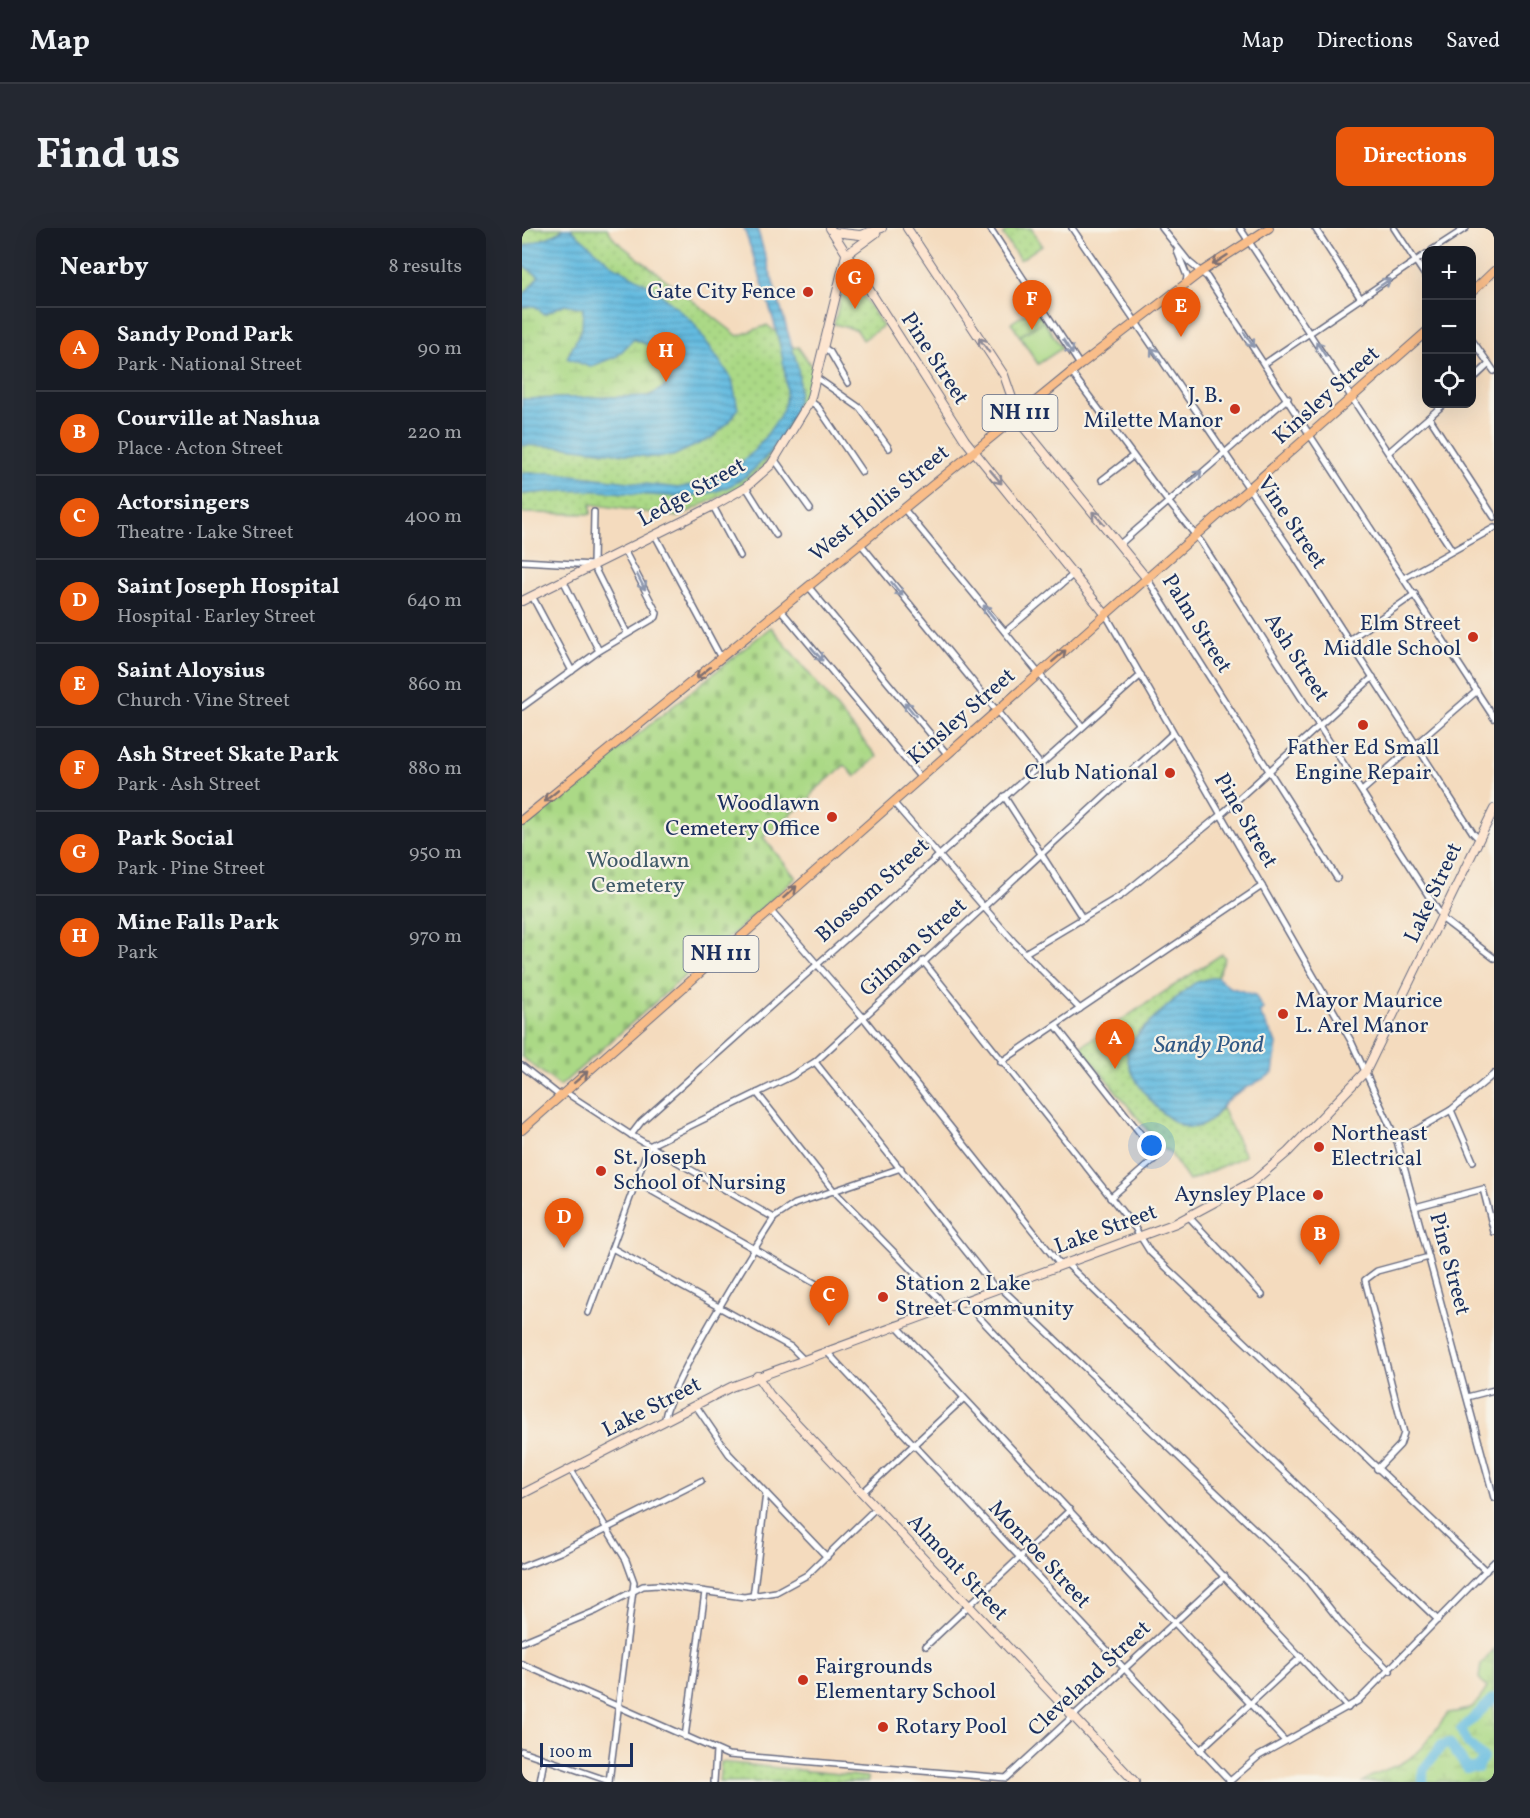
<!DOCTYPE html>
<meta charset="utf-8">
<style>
body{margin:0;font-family:Vollkorn,serif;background:#242831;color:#f1f3f6}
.controls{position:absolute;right:18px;top:18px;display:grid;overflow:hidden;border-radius:12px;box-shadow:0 6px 24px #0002}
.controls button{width:54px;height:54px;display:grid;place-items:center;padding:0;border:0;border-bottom:2px solid #363941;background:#171b24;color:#f1f3f6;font:30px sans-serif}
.scale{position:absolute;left:18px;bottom:15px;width:93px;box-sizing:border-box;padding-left:6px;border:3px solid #1b2f5e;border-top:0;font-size:16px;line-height:21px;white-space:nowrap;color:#1b2f5e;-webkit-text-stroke:4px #f7f3e8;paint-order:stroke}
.you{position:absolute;left:630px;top:918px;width:21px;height:21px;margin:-15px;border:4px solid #fff;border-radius:50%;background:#1a73e8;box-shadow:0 0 0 9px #1a73e833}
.badge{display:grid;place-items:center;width:39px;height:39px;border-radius:50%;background:#ea580c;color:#fff;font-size:20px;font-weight:700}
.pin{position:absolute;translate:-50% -50px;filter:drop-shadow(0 2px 3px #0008)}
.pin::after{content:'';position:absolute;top:32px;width:21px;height:18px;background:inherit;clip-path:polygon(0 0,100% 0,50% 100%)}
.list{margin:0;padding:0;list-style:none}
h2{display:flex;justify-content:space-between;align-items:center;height:78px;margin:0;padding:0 24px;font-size:26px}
h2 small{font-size:20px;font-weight:400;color:#9ea1a6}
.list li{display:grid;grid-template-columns:39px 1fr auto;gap:18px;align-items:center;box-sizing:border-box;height:84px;padding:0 24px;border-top:2px solid #363941}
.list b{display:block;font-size:22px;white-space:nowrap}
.list p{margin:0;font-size:20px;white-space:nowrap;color:#9ea1a6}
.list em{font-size:20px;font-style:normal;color:#9ea1a6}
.icon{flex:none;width:33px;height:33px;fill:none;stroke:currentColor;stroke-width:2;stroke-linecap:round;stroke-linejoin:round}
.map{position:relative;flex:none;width:972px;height:1554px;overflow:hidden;border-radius:12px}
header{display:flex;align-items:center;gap:36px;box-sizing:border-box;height:84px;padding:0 30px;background:#171b24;border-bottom:2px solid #363941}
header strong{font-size:28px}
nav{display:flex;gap:33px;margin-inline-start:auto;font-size:21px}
.intro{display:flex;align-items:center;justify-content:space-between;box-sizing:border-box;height:144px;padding:0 36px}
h1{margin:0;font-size:42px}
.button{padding:15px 27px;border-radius:12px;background:#ea580c;color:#fff;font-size:21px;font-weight:700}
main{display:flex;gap:36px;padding:0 36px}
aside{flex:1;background:#171b24;border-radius:12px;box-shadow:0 6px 24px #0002}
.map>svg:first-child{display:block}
</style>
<header>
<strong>Map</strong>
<nav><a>Map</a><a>Directions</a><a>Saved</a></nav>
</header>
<div class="intro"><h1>Find us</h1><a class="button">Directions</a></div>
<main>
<aside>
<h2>Nearby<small>8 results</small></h2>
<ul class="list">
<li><span class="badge">A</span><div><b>Sandy Pond Park</b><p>Park · National Street</p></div><em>90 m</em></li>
<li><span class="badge">B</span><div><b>Courville at Nashua</b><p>Place · Acton Street</p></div><em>220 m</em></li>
<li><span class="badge">C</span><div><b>Actorsingers</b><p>Theatre · Lake Street</p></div><em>400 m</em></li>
<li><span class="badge">D</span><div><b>Saint Joseph Hospital</b><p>Hospital · Earley Street</p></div><em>640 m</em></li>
<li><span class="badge">E</span><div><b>Saint Aloysius</b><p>Church · Vine Street</p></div><em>860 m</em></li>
<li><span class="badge">F</span><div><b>Ash Street Skate Park</b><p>Park · Ash Street</p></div><em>880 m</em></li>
<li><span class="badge">G</span><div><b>Park Social</b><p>Park · Pine Street</p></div><em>950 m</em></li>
<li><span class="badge">H</span><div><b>Mine Falls Park</b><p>Park</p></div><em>970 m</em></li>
</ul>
</aside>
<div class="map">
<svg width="972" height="1554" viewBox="0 0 972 1554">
<defs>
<pattern id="grass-dots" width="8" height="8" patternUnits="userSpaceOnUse" patternTransform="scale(1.5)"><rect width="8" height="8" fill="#abd986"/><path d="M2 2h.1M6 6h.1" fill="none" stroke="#93bb76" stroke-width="1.8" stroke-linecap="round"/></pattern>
<pattern id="wetland-marsh" width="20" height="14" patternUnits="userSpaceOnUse" patternTransform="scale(1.5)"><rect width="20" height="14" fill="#abd986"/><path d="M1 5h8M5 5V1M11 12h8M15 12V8" fill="none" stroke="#93bb76"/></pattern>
<pattern id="cemetery-stones" width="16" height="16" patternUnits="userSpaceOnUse" patternTransform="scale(1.5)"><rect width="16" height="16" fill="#abd986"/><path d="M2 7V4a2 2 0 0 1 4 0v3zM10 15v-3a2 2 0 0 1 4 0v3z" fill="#93bb76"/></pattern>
<pattern id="water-rules" width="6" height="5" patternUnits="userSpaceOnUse" patternTransform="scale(1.5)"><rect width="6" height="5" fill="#63bbe0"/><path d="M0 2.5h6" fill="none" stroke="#5198b9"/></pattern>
</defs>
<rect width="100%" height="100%" fill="#f7f3e8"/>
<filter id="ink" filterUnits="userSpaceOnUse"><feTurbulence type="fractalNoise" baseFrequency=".0167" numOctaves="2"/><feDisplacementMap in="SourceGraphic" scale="12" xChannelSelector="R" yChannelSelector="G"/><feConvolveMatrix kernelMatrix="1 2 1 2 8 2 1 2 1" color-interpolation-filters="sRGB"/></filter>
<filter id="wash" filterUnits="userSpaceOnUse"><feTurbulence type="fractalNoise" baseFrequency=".008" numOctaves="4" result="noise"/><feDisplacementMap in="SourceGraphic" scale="24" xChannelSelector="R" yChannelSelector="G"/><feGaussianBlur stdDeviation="1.35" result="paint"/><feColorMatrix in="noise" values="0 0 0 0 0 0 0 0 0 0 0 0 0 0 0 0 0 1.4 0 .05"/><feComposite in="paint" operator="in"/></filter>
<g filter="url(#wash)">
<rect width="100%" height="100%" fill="#f4dbbe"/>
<g fill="url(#grass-dots)" stroke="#638472" stroke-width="1.5">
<path d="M0 0H85L93 12 216 108 245 97 273 120 276 119 291 140 286 167 257 216 241 238 219 258 156 289 69 276V286L0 285Z"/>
<path d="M489 0H509L520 17 498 32 480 6Z"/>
<path d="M332 54 361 98 341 112 335 102 312 96 322 56Z"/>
<path d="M513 79 540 120 516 136 489 95Z"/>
<path d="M700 726 703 730 695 749 685 751 616 804C615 817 611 837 615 850 620 869 654 904 675 899 686 897 693 888 700 880L723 928 667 953 647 923 641 921 558 819Z"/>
<path d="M199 1534 346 1549V1554H197Z"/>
</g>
<g fill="url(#wetland-marsh)" stroke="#638472" stroke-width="1.5">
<path d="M43 76 61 80C66 98 52 114 45 130L95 128 111 111 143 124 150 144C146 160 134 167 119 169L0 171V79L13 78 22 86Z"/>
<path d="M972 1421V1554H840C852 1545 864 1542 878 1536 899 1526 912 1503 926 1485 950 1482 952 1481 965 1460L957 1450 959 1437Z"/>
</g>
<path fill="url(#cemetery-stones)" stroke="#638472" stroke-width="1.5" d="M249 399 355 529 333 549 323 537 291 564 288 571 241 609 274 650 38 858 0 829V600Z"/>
<path fill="#abd986" stroke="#638472" stroke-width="1.5" d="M521 93 540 120 516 136 498 108Z"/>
<g fill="url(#water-rules)" stroke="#3f759f" stroke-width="1.5">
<path d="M42 0H48L89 36 129 58 170 93 210 151 216 181 208 193 191 209 151 228 128 229 45 219 0 217V171L127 168 144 158 150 144 143 124 112 111 95 128 68 139 45 130 60 101 61 80 43 76 22 86 13 78 0 79V69L17 48 0 37V19L34 6Z"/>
<path d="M222 0H235L276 139C280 171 273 185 257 211 208 287 152 267 77 263 51 261 26 264 0 266V245H34L156 260C192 253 219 242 241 212 249 200 261 187 263 173 270 133 235 41 222 0Z"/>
<path d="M695 749 707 759 733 767 741 781 737 784 755 816 751 845C738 854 720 860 708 870 696 880 691 896 674 899 648 905 601 847 605 821 607 812 663 761 673 755 680 752 688 750 695 749Z"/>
</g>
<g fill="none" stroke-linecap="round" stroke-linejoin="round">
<path stroke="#63bbe0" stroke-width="10" d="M901 1554V1542L920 1517 927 1515 945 1540H956L961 1530 945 1514 939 1502 972 1470"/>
</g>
</g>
<g filter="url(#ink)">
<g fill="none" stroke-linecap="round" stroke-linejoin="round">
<g stroke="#676b80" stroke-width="8">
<g id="street">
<path d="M468 0 558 137"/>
<path d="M550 0 766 318 951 605 957 611"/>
<path d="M640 0 667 34 685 49 972 490"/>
<path d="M718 0 930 322"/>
<path d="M793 0 839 71"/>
<path d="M872 0 904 49"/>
<path d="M910 22 944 0"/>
<path d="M655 23 665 48 664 55"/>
<path d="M950 112 972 143"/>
<path d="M301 119 308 124 326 155"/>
<path d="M742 136 904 26"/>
<path d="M549 144 636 261 679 314 922 692 972 730"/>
<path d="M295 150 338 180 367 220"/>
<path d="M950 152 967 136"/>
<path d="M288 173 296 179 340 244"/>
<path d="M907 189 972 289"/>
<path d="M867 224 922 176"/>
<path d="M253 232 288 281"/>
<path d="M580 252 611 228"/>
<path d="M224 259 254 307"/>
<path d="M191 278 218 328"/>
<path d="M382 281 560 498"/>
<path d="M72 284 71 337 105 405"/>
<path d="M133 307 199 430"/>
<path d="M338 315 518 536"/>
<path d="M598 316 766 170"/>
<path d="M0 333 71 337"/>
<path d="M882 350 972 300"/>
<path d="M41 352 77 423"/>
<path d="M626 352 815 650"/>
<path d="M286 358 425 526"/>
<path d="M10 368 50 443"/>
<path d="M258 381 398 549"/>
<path d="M584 387 829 813 875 913 972 1270"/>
<path d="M483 404 553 345"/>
<path d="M827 412 893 366"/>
<path d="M0 479 77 423 134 389 135 385 102 322"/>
<path d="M840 563 955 463"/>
<path d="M482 568 561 691"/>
<path d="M371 574 492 714 558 781"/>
<path d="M248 682 340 788 539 1038"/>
<path d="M503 725 600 667 703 583 851 449"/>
<path d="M401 733 613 1000 628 1024 964 1343"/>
<path d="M534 798 636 928 588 970"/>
<path d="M293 834 474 1061"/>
<path d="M479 834 740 658"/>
<path d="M0 838 38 868"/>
<path d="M43 864 109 907 252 990"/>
<path d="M235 865 312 963 416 1069 423 1079"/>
<path d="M929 882 951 933"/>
<path d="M109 907 119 894 619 447"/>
<path d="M875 913 929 882 972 846"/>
<path d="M114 954 312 1066"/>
<path d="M893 979 961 961 972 1004"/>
<path d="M667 989 740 1067"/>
<path d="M90 1020 269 1119 281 1131"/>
<path d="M545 1036 916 1392"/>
<path d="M479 1060 783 1349 821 1397 868 1443"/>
<path d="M446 1071 454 1086 826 1480"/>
<path d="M66 1085 127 918 268 849 293 834 651 505"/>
<path d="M374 1097 763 1513"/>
<path d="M304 1123 708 1553"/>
<path d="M945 1169 972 1162"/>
<path d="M174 1178 207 1226 305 1329"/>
<path d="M143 1193C141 1166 232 1021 252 990L273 976 379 940"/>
<path d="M855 1241 878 1217 882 1205 843 1052 855 1043 907 1029"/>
<path d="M49 1242 104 1332 112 1354 87 1554"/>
<path d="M340 1265 441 1171"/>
<path d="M0 1339 38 1324 179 1253"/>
<path d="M231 1369 244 1265"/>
<path d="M0 1414 74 1383 121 1358 136 1357 222 1369 254 1364 285 1347 354 1280"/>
<path d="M404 1418 548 1282"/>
<path d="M0 1436 206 1527 484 1550 703 1348"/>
<path d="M163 1509 183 1364"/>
<path d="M678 1522 779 1429"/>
<path d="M0 1523 87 1553"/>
<path d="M18 1554 22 1532"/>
<path d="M192 1554 194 1523"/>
<path d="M707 1554 737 1528 836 1473 972 1334"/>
</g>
</g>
<g stroke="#676b80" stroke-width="10">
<g id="secondary">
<path d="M308 0 443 212 584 387"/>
<path d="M385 0 482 147 499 196 626 352"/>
<path d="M311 4 338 7 360 0"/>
<path d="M324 27 354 5"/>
<path d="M0 373 191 278 224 259 249 237 288 173 324 27"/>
<path d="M235 1148 248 1167 613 1554"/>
<path d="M0 1266 209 1159 654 995 732 953 766 924 844 843 972 581"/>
</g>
</g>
<g stroke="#676b80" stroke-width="10">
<g id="primary">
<path d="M950 64 972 43"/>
<path d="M0 592 558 137 679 44 747 0"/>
<path d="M0 902 904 104"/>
</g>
</g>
<use href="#street" stroke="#fff" stroke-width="5"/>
<use href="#secondary" stroke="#fde5d0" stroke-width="8"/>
<use href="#primary" stroke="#f9bd89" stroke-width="8"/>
</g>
<defs><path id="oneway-shaft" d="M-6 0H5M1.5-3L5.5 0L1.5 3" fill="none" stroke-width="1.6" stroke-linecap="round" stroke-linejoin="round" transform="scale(1.5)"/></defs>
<g stroke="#7f6f71">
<use href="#oneway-shaft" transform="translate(698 32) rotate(147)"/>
<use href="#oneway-shaft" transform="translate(537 428) rotate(-41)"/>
<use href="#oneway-shaft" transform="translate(181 445) rotate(141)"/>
<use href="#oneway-shaft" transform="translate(29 568) rotate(141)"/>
<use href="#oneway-shaft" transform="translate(268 664) rotate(-42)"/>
<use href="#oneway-shaft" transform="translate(59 849) rotate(-41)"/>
</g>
<g stroke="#8d97ae">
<use href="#oneway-shaft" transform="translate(861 56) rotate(-34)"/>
<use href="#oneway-shaft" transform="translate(727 112) rotate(56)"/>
<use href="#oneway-shaft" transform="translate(546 119) rotate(57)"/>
<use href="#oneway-shaft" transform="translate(799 121) rotate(-123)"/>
<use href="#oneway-shaft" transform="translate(634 127) rotate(-124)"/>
<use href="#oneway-shaft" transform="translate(673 249) rotate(-42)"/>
<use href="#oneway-shaft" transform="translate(119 354) rotate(62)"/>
<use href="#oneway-shaft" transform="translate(375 361) rotate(51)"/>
<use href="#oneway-shaft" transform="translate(467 384) rotate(-129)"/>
<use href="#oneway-shaft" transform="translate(295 426) rotate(50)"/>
<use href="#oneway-shaft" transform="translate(388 481) rotate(-129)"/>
</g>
<g stroke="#8c8a97">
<use href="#oneway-shaft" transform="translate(462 117) rotate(-125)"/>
<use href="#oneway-shaft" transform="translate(474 249) rotate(50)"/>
<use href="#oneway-shaft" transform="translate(576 290) rotate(-132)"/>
</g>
</g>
<g fill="#c8321e" stroke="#f7f3e8" stroke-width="2">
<circle cx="286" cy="64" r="6"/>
<circle cx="713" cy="181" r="6"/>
<circle cx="951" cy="409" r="6"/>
<circle cx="841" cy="497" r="6"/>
<circle cx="648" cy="545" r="6"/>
<circle cx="310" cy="589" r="6"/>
<circle cx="761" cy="786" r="6"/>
<circle cx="797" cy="919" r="6"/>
<circle cx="79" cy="943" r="6"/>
<circle cx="796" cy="967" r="6"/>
<circle cx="361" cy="1069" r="6"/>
<circle cx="281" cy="1452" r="6"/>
<circle cx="361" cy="1499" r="6"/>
</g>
<g text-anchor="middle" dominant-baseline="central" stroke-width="4.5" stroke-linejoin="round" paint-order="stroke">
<g fill="#f7f3e8" stroke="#5d6a87" stroke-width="1.5">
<rect x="460.5" y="167" width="75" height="36" rx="4.5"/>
<rect x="161.5" y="708" width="75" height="36" rx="4.5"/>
</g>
<g font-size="21" font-weight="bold" fill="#1b2f5e">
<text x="498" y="185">NH 111</text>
<text x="199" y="726">NH 111</text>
</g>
<g font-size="22" fill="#1b2f5e" stroke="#f7f3e8" text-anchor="end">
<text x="274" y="64">Gate City Fence</text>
<text x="701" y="168">J. B.<tspan x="701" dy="25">Milette Manor</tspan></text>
<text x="939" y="396">Elm Street<tspan x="939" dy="25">Middle School</tspan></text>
<text x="841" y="520" text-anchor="middle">Father Ed Small<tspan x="841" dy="25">Engine Repair</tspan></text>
<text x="636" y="545">Club National</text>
<text x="298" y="576">Woodlawn<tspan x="298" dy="25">Cemetery Office</tspan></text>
<text x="773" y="773" text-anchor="start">Mayor Maurice<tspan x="773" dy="25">L. Arel Manor</tspan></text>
<text x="809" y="906" text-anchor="start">Northeast<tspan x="809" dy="25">Electrical</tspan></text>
<text x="91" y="930" text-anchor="start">St. Joseph<tspan x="91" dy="25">School of Nursing</tspan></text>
<text x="784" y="967">Aynsley Place</text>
<text x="373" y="1056" text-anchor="start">Station 2 Lake<tspan x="373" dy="25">Street Community</tspan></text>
<text x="293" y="1439" text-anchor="start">Fairgrounds<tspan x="293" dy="25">Elementary School</tspan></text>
<text x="373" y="1499" text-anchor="start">Rotary Pool</text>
</g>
<g font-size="22" fill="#1b2f5e" stroke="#f7f3e8">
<text transform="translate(412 131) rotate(57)">Pine Street</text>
<text transform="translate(805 168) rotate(-42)">Kinsley Street</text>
<text transform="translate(170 265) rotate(-29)">Ledge Street</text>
<text transform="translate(358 276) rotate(-39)">West Hollis Street</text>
<text transform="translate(769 295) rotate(56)">Vine Street</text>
<text transform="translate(674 396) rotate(58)">Palm Street</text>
<text transform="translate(774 430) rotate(57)">Ash Street</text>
<text transform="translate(440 489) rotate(-41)">Kinsley Street</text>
<text transform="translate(723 593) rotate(60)">Pine Street</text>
<text transform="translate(351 663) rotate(-42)">Blossom Street</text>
<text transform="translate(912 665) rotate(-65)">Lake Street</text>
<text transform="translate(392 720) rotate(-42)">Gilman Street</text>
<text transform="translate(584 1002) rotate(-20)">Lake Street</text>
<text transform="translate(927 1036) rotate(75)">Pine Street</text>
<text transform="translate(130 1180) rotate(-27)">Lake Street</text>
<text transform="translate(517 1327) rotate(47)">Monroe Street</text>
<text transform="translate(435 1340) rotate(47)">Almont Street</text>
<text transform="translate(568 1451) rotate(-43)">Cleveland Street</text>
</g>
<g font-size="22" fill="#3f5a68" stroke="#f7f3e8">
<text x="116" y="633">Woodlawn<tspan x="116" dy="25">Cemetery</tspan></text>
</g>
<g font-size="24" font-style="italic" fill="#315985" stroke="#f7f3e8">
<text x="687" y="818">Sandy Pond</text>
</g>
</g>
</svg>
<div class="controls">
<button>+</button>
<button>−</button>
<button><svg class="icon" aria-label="locate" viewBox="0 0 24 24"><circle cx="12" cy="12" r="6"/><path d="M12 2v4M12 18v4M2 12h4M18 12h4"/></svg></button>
</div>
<div class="scale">100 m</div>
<div class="you"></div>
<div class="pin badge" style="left:593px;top:841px">A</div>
<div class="pin badge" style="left:798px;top:1037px">B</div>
<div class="pin badge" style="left:307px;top:1098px">C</div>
<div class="pin badge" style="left:42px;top:1020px">D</div>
<div class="pin badge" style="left:659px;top:109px">E</div>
<div class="pin badge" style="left:510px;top:102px">F</div>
<div class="pin badge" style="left:333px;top:81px">G</div>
<div class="pin badge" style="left:144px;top:154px">H</div>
</div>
</main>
